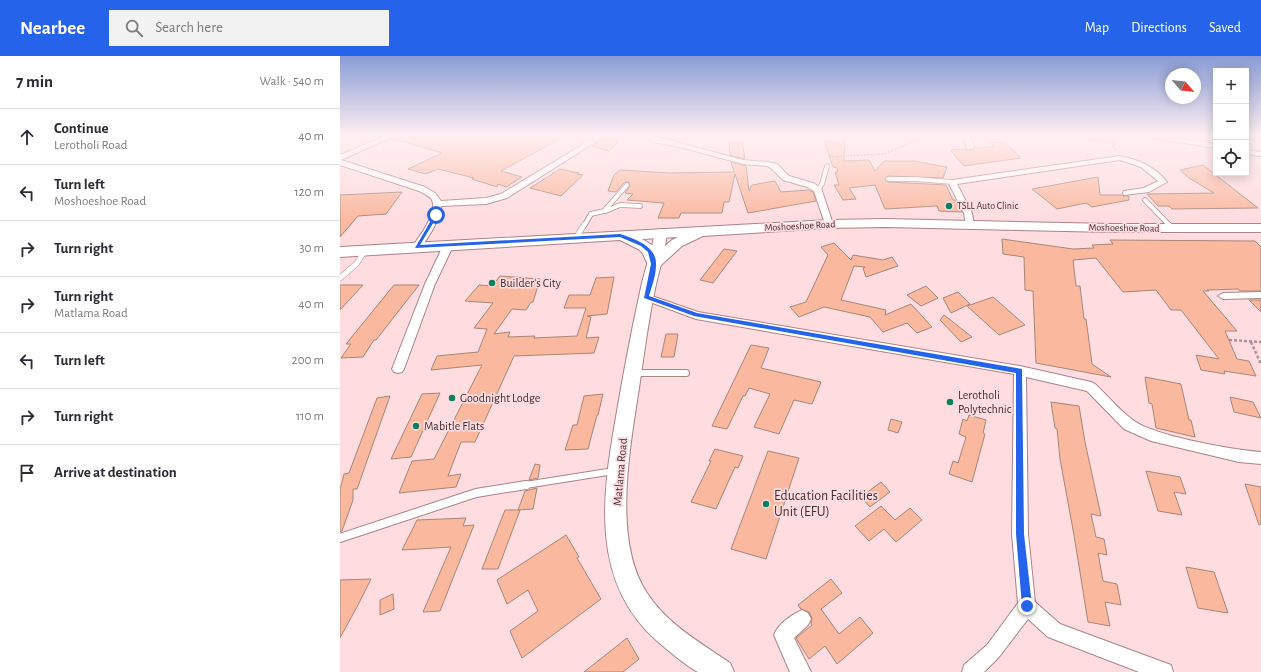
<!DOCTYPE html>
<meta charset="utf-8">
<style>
body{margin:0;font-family:"Alegreya Sans",sans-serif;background:#f2f2f3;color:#2b2b33}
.controls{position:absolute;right:12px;top:12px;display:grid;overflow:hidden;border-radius:0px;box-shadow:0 2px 10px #0003}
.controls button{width:36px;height:36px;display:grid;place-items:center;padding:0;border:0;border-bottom:1px solid #e1e1e2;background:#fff;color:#2b2b33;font:20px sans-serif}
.compass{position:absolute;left:825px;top:12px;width:36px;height:36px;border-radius:50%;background:#fff;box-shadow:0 2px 10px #0003;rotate:117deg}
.stop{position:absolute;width:12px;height:12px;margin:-9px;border:3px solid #2563eb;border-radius:50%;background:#fff}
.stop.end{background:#2563eb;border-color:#fff;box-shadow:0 1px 4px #0008}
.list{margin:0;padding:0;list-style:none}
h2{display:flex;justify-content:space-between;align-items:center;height:52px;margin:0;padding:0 16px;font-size:17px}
h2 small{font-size:13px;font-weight:400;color:#7c7c81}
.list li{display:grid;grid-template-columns:26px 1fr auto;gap:12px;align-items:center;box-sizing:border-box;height:56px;padding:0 16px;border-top:1px solid #e1e1e2}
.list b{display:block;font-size:15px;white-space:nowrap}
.list p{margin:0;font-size:13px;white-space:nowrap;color:#7c7c81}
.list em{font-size:13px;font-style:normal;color:#7c7c81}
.icon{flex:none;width:22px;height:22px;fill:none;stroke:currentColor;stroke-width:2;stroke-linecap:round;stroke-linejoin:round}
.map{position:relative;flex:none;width:921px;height:616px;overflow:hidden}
header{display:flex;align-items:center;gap:24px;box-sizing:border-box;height:56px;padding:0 20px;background:#2563eb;color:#fff}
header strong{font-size:19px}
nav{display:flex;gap:22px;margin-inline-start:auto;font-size:14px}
.search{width:280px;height:36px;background:#f2f2f3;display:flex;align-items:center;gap:10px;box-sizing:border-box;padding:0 14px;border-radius:0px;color:#7c7c81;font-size:15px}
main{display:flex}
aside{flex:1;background:#fff}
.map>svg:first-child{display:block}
</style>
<header>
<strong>Nearbee</strong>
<div class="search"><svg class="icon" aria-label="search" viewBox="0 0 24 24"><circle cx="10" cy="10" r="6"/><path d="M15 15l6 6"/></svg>Search here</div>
<nav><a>Map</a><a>Directions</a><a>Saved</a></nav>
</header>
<main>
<aside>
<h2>7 min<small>Walk · 540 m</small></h2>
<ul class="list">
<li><svg class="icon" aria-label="ahead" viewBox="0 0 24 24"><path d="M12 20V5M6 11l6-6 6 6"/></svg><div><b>Continue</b><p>Lerotholi Road</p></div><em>40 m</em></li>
<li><svg class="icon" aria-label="left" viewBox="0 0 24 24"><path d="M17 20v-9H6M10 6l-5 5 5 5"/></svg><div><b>Turn left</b><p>Moshoeshoe Road</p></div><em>120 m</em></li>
<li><svg class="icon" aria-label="right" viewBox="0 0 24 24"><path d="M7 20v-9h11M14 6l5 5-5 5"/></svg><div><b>Turn right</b></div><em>30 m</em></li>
<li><svg class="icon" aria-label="right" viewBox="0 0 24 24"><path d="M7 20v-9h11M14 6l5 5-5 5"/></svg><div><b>Turn right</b><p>Matlama Road</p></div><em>40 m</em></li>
<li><svg class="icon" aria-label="left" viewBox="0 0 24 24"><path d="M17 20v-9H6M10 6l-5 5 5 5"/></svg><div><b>Turn left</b></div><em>200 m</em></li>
<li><svg class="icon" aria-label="right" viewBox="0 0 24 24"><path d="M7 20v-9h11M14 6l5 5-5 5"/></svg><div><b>Turn right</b></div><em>110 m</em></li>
<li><svg class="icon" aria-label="arrive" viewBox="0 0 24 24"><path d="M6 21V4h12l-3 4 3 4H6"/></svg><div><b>Arrive at destination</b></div></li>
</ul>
</aside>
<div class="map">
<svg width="921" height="616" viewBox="0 0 921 616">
<rect width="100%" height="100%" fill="#fedcdf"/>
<g fill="#fab89f" stroke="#a98678">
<path d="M55 80H225L161 115 182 121 166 131 158 128 157 131 132 123 134 122 98 113 86 118 68 113 102 97 54 83Z"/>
<path d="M266 82 279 85 269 95 252 90Z"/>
<path d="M402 85 405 103 390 99 389 86Z"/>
<path d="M484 85 505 86 504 105 529 104 535 115 544 105H574L607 111 603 122 548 120 545 123 548 126 606 129 613 144H615L622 156 599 155 597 150 545 153 535 129 509 132 516 143 503 144 494 129H499L495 116H498L497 112 493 111Z"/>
<path d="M665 86 681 102 624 110 610 94 625 93 627 94H633L635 92 654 91 651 87Z"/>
<path d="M391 106 406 110 409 135 412 129 435 125 441 136 468 134 473 136 476 145 408 157 395 118 389 146H384L382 157H341L339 162H318L324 147 287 144 293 138 285 137 290 130 289 126H285L276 136 268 135 274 119 280 114 329 117 394 116Z"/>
<path d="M863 109 918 152 832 153 829 150H818L807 138 874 137 849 122 840 114Z"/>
<path d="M220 113 239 117 237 118 243 119 221 140 190 132Z"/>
<path d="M758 121 760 139H782L783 140H789V144L752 151 746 147 717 153 692 133Z"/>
<path d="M62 136 46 158 18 160 0 181V139Z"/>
<path d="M662 183 733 193 754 192 752 189 773 188 770 184 915 185 921 191V235H900L898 233 867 234 869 235H863L897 275H885L897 303 909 305 916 320 884 315 885 318 861 314 856 299 879 303 841 254H831L816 234 783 236 756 202 733 204 736 230H740L744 263H746L752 308 771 321 696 307 693 235 685 234 684 201 663 198Z"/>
<path d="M494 187 511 204 513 199 543 204 552 201 558 210 526 221 523 212 525 211 514 210 501 244 546 254 545 259 571 248 592 271 577 277 567 267 543 276 530 261 484 251 459 261 450 251 466 246 488 199 481 191Z"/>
<path d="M384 193 397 195 373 227 360 224Z"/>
<path d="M160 220 200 223 193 246H191L186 254 172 253 154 278 170 276 168 281 195 280 194 282 237 280 246 252H224L229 239H250L256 222 274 221 267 258 247 260 251 261 246 282 259 281 254 297 174 300 135 386H121L108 420 121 418 116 431 59 437 72 405 94 403 142 309 91 314 97 300 138 296 147 273 134 272 153 247 125 245 139 229 152 230Z"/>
<path d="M0 229H23L0 254Z"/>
<path d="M54 229H79L36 284H34L23 301 1 302 11 288H6Z"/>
<path d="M586 230 598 242 581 250 567 239Z"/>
<path d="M618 236 630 248 611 257 603 242Z"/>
<path d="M653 241 685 269 659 279 627 250Z"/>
<path d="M909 244H921V256Z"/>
<path d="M604 259 632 281 621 286 600 264Z"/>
<path d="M326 278H338L334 301H321Z"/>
<path d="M411 289 429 292 421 312 481 326 472 348 454 344 439 378 414 371 430 338 409 332 405 340H403L387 373 372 370Z"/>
<path d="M805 321 841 328 849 364H851L855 381 816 372 812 348 809 347Z"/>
<path d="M100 337 71 401 51 403 82 338Z"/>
<path d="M263 338 258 359H257L248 393 225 394 233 369H237L244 340Z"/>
<path d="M50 340 17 433H13V444L2 475 0 476V434L4 418 9 417 37 342Z"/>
<path d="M890 341 913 346 921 362 894 356Z"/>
<path d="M711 346 739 350 745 386 761 460 751 458 756 481 764 483 767 499 758 497 763 525 777 528 781 549 765 546 770 570 748 566 734 479 720 403 717 373 715 372Z"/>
<path d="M629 359 646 364 643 377 645 378 632 426 609 418 613 405 618 407 626 381 619 378 623 363 627 365Z"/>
<path d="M551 363 562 366 558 377 548 374Z"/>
<path d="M375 393 403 400 398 412 395 411 376 453 351 446 371 405H369Z"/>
<path d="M428 395 459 402 426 503 391 493Z"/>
<path d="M195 408 200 409 198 422 189 424Z"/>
<path d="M806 415 840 421 846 438 834 436 842 459 818 455Z"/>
<path d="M541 426 550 436 530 451 521 441Z"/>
<path d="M905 428 921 431V468L919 469Z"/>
<path d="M197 432 193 453 178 454 185 435Z"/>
<path d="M541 450 555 464 570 452 582 464 556 486 544 473 529 485 515 470Z"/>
<path d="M165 454H180L158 513H142Z"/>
<path d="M126 462 123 470 134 469 100 555 83 556 111 491 62 494 77 464Z"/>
<path d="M226 479 239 501 237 502 261 543 182 602 170 575 198 555 188 534 167 548 157 524Z"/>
<path d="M846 511 874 516 888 557 858 552Z"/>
<path d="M31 523 18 549 0 582V524Z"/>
<path d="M491 523 502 537 481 553 499 578 520 561 533 577 497 608 485 590 469 603 456 582 472 569 471 567 472 562 469 556 461 553 458 549Z"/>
<path d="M53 538 54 553 40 559V544Z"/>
<path d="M287 582 299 603 283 616H244Z"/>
</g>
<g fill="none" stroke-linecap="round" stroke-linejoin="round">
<g stroke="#aa8387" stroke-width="5.5">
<g id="lane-far3">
<path d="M548 123H575L612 126"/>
<path d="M478 134 482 128 487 110"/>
<path d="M805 144 830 170"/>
<path d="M266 155 280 149 300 150"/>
<path d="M244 170 251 158 264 155 287 129"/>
</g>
</g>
<g stroke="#aa8387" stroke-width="6">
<g id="lane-far2">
<path d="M829 169 832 172"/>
<path d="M236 182 244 169"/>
<path d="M0 222 16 208 25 195"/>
</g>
</g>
<g stroke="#aa8387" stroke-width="8">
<g id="lane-far1">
<path d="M294 317H346"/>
<path d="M179 430 274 415"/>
</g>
</g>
<g stroke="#aa8387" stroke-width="10">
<path id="lane" d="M0 482 136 437 186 429"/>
</g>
<g stroke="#aa8387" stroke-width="2">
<g id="street">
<path d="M45 80H54L1 104 85 131 95 137 101 145 146 142 161 138 257 80H265L167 142 146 148 101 150C99 166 89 180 80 193L77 194 72 191C79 181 98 157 92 144 90 140 83 137 79 135L0 109V99Z"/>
<path d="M304 80H313L403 104 428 106 437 108 449 120 473 127 481 132 493 168 489 171 485 168 474 135 467 131 443 124 431 112 427 110 403 108 340 91 312 86Z"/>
<path d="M623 80H630L634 91 633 93H627Z"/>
<path d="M810 80H827L876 88V92L813 82Z"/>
<path d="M906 94 921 96V100L906 98Z"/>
<path d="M780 100C799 104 814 110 827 126L809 136 784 139 783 137 784 135 804 132 818 125 801 111 780 104 617 128 632 157 634 169 630 172 626 169 624 157 608 126 612 124Z"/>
<path d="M108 187 113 190 95 228 64 313 62 316 58 317 54 316 52 313 85 228 103 190Z"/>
<path d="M921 236V242L883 243 878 240 883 237Z"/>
<path d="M306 238 358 256 680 310 751 326 755 328C768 340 779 354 793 364 813 380 894 394 921 396V408L899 406 811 385 784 373 747 335 686 321 688 478 695 546 720 568 831 609 833 616H799L708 581 688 563 659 601 644 616H622L624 609 647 589 678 547 672 478 674 318 356 263 302 243 301 241 302 239Z"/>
<path d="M462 554 468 557 471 563 468 569 454 582 471 616H450L434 579C438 568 451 559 462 554Z"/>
</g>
</g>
<g stroke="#aa8387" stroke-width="2">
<path id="secondary" d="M321 173 326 174 327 177C325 196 319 214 315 233 308 266 304 299 299 332 290 392 272 484 307 537 327 568 361 587 390 607L394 616C385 616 365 616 358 616 349 612 325 592 317 585 250 526 262 439 276 361 283 319 291 277 300 236 304 216 311 197 315 177L316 174Z"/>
</g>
<g stroke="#aa8387" stroke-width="2">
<path id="primary" d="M545 163 772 168H921V176H772L545 171 489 172 363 180 342 190 319 211 314 213 309 211 302 196 298 193 280 184 0 201V191L489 164ZM338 181 332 184 317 197 312 189 302 183Z"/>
</g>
<g stroke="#ac9295" stroke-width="1.5" stroke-dasharray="2 1.5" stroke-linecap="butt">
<path d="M676 80 679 83 703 80"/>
<path d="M741 80 773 88"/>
<path d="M776 94 773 88 774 83 778 80"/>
<path d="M489 101 544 98 577 84 578 80"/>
</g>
<path stroke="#ac9295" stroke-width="2" stroke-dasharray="2.5 1.5" stroke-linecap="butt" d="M889 284H892"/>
<g stroke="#ac9295" stroke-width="2.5" stroke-dasharray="3 2" stroke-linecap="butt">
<path d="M889 284 921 286"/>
<path d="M911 286 921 308"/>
</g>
<use href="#lane-far3" stroke="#fff" stroke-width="4"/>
<use href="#lane-far2" stroke="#fff" stroke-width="5"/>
<use href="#lane-far1" stroke="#fff" stroke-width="6"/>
<use href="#lane" stroke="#fff" stroke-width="8"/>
<use href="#street" fill="#fff" fill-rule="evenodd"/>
<use href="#secondary" fill="#fff" fill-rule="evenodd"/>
<use href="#primary" fill="#fff" fill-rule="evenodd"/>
</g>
<linearGradient id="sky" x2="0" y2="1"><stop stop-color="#899cd6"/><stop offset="0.48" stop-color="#ffeff1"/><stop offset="1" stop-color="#ffeff1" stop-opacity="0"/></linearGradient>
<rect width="921" height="166" fill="url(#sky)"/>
<path fill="#2563eb" d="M96 158 98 159 80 189 280 178C295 183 317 190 316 209 316 219 312 230 309 240L357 257 682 313 684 478 692 550 690 554 687 555 684 554 682 550 676 478V317L354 260 304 242 311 208 308 196 301 190 280 181 75 192 94 159Z"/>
<g fill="#0a805f" stroke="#fedcdf" stroke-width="1.5">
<circle cx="609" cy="150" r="4"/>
<circle cx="152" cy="227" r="4"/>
<circle cx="112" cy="342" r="4"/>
<circle cx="610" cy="346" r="4"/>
<circle cx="76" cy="370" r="4"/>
<circle cx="426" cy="448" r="4"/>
</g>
<g text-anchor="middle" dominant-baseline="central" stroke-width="3.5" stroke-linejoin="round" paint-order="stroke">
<g font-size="10" fill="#413133" stroke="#fedcdf" text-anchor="start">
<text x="617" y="150">TSLL Auto Clinic</text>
</g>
<g font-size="10" fill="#413133" stroke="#fedcdf">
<text transform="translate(460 170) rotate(-3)">Moshoeshoe Road</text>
<text transform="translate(784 172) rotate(1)">Moshoeshoe Road</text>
</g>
<g font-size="12" fill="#413133" stroke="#fedcdf" text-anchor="start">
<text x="160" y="227">Builder's City</text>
<text x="618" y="339">Lerotholi<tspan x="618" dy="14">Polytechnic</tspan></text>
<text x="120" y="342">Goodnight Lodge</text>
<text x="84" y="370">Mabitle Flats</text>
</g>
<g font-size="12" fill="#413133" stroke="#fedcdf">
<text transform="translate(280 416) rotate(-85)">Matlama Road</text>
</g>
<g font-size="14" fill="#413133" stroke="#fedcdf" text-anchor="start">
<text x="434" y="440">Education Facilities<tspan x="434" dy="16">Unit (EFU)</tspan></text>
</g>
</g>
</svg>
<div class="controls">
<button>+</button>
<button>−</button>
<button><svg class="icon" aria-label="locate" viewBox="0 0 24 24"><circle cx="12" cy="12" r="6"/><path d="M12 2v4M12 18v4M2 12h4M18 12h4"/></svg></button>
</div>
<svg class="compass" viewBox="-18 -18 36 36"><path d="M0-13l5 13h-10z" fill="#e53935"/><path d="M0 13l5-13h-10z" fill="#7c7c81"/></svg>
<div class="stop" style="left:96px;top:159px"></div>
<div class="stop end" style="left:687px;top:550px"></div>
</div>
</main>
